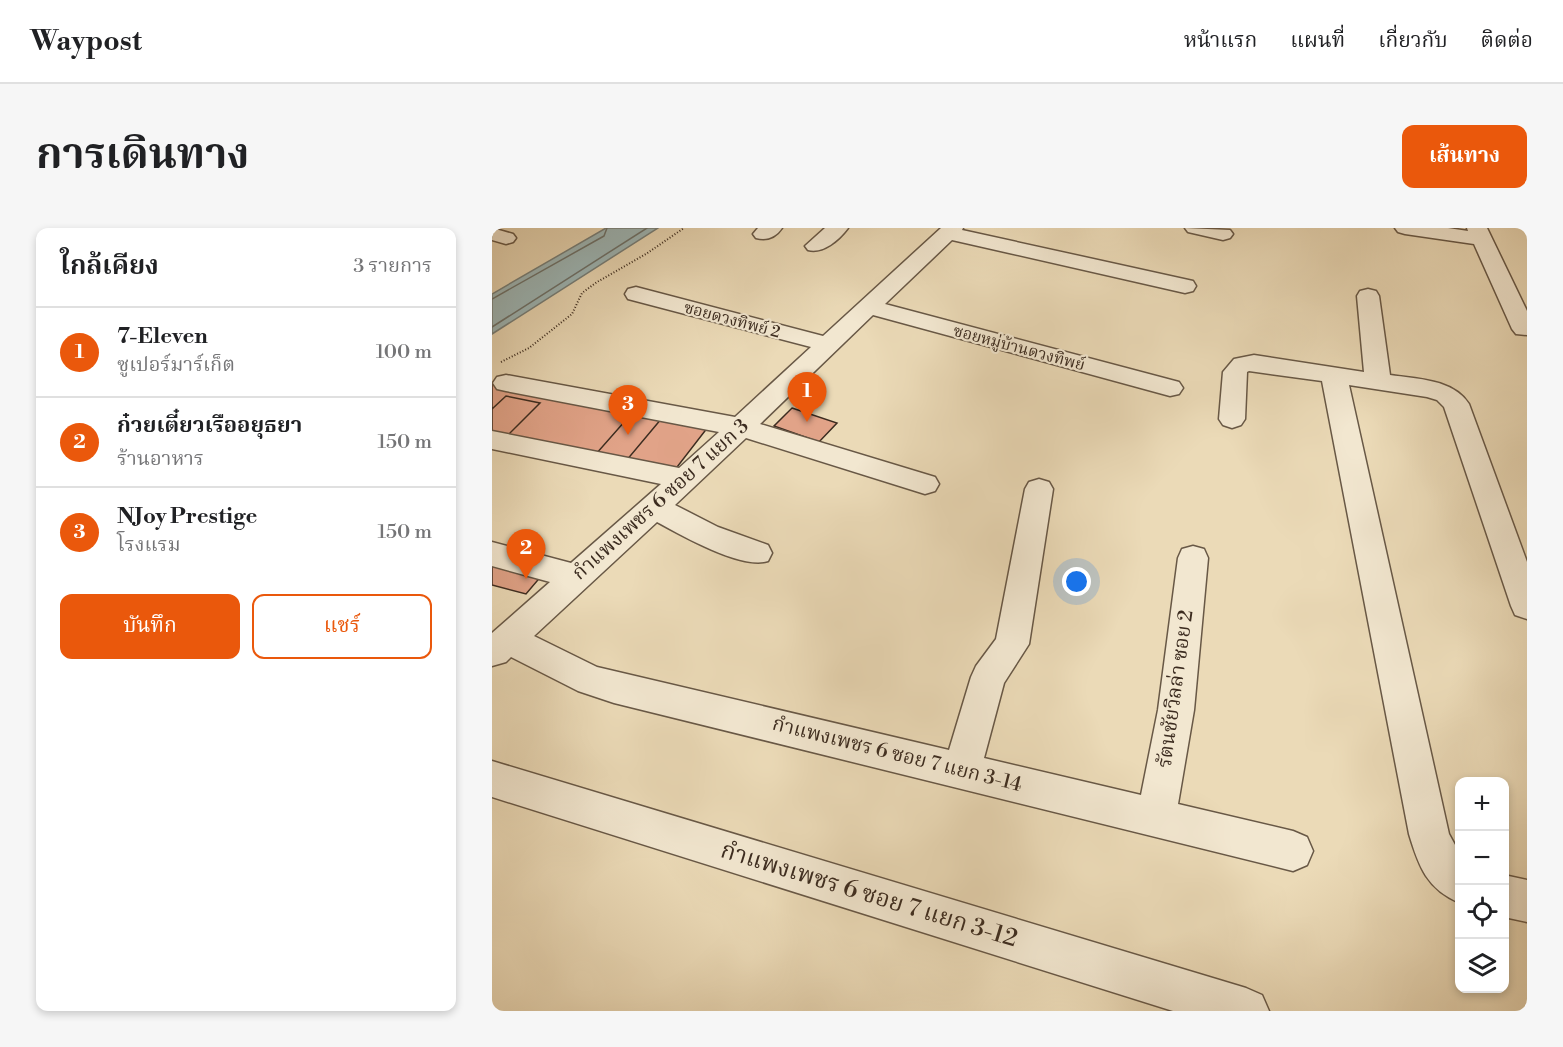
<!DOCTYPE html>
<html lang="th">
<meta charset="utf-8">
<style>
body{margin:0;font-family:"Libre Bodoni","Noto Serif Thai",serif;background:#f6f6f6;color:#202124}
.controls{position:absolute;right:18px;bottom:18px;display:grid;overflow:hidden;border-radius:12px;box-shadow:0 3px 9px #0003}
.controls button{width:54px;height:54px;display:grid;place-items:center;padding:0;border:0;border-bottom:2px solid #e0e0e0;background:#fff;color:#202124;font:30px sans-serif}
.you{position:absolute;left:585px;top:354px;width:21px;height:21px;margin:-15px;border:4px solid #fff;border-radius:50%;background:#1a73e8;box-shadow:0 0 0 9px #1a73e833}
.badge{display:grid;place-items:center;width:39px;height:39px;border-radius:50%;background:#ea580c;color:#fff;font-size:20px;font-weight:700}
.pin{position:absolute;translate:-50% -50px;filter:drop-shadow(0 2px 3px #0008)}
.pin::after{content:'';position:absolute;top:32px;width:21px;height:18px;background:inherit;clip-path:polygon(0 0,100% 0,50% 100%)}
.list{margin:0;padding:0;list-style:none}
h2{display:flex;justify-content:space-between;align-items:center;height:78px;margin:0;padding:0 24px;font-size:26px}
h2 small{font-size:20px;font-weight:400;color:#757577}
.list li{display:grid;grid-template-columns:39px 1fr auto;gap:18px;align-items:center;box-sizing:border-box;height:90px;padding:0 24px;border-top:2px solid #e0e0e0}
.list b{display:block;font-size:22px;white-space:nowrap}
.list p{margin:0;font-size:20px;white-space:nowrap;color:#757577}
.list em{font-size:20px;font-style:normal;color:#757577}
.actions{display:flex;gap:12px;padding:18px 24px}
.actions a{flex:1;padding:14px 0;border:2px solid #ea580c;border-radius:12px;text-align:center;font-size:21px;color:#ea580c}
.actions .main{background:#ea580c;color:#fff}
.icon{flex:none;width:33px;height:33px;fill:none;stroke:currentColor;stroke-width:2;stroke-linecap:round;stroke-linejoin:round}
.map{position:relative;flex:none;width:1035px;height:783px;overflow:hidden;border-radius:12px}
header{display:flex;align-items:center;gap:36px;box-sizing:border-box;height:84px;padding:0 30px;background:#fff;border-bottom:2px solid #e0e0e0}
header strong{font-size:28px}
nav{display:flex;gap:33px;margin-inline-start:auto;font-size:21px}
.intro{display:flex;align-items:center;justify-content:space-between;box-sizing:border-box;height:144px;padding:0 36px}
h1{margin:0;font-size:42px}
.button{padding:15px 27px;border-radius:12px;background:#ea580c;color:#fff;font-size:21px;font-weight:700}
main{display:flex;gap:36px;padding:0 36px}
aside{flex:1;background:#fff;border-radius:12px;box-shadow:0 3px 9px #0003}
.map>svg:first-child{display:block}
</style>
<header>
<strong>Waypost</strong>
<nav><a>หน้าแรก</a><a>แผนที่</a><a>เกี่ยวกับ</a><a>ติดต่อ</a></nav>
</header>
<div class="intro"><h1>การเดินทาง</h1><a class="button">เส้นทาง</a></div>
<main>
<aside>
<h2>ใกล้เคียง<small>3 รายการ</small></h2>
<ul class="list">
<li><span class="badge">1</span><div><b>7-Eleven</b><p>ซูเปอร์มาร์เก็ต</p></div><em>100 m</em></li>
<li><span class="badge">2</span><div><b>ก๋วยเตี๋ยวเรืออยุธยา</b><p>ร้านอาหาร</p></div><em>150 m</em></li>
<li><span class="badge">3</span><div><b>NJoy Prestige</b><p>โรงแรม</p></div><em>150 m</em></li>
</ul>
<div class="actions"><a class="main">บันทึก</a><a>แชร์</a></div>
</aside>
<div class="map">
<svg width="1035" height="783" viewBox="0 0 1035 783">
<rect width="100%" height="100%" fill="#ebdab7"/>
<filter id="stains"><feTurbulence type="fractalNoise" baseFrequency=".00333" numOctaves="4"/><feColorMatrix values="0 0 0 0 .2 0 0 0 0 .09 0 0 0 0 .02 0 0 0 .5 -.17"/></filter>
<radialGradient id="worn" r=".72"><stop offset=".6" stop-color="#630" stop-opacity="0"/><stop offset="1" stop-color="#630" stop-opacity=".3"/></radialGradient>
<path fill="#9db8b9" stroke="#76807c" stroke-width="1.5" d="M114 0H166L0 106V66Z"/>
<g fill="none" stroke-linecap="round" stroke-linejoin="round">
<g stroke="#6c726c" stroke-width="1.5">
<path d="M0 71 112 8 115 0"/>
<path d="M0 99 155 0"/>
</g>
</g>
<g fill="#e1a388" stroke="#3c2c20" stroke-width="1.5">
<path d="M0 156 216 199 182 243 0 205Z"/>
<path d="M0 156 170 190 134 233 0 205Z"/>
<path d="M0 156 141 184 104 226 15 208 48 175 14 168 0 181Z"/>
<path d="M300 180 345 195 327 214 282 198Z"/>
<path d="M0 333 51 346 34 366 0 357Z"/>
</g>
<g fill="none" stroke-linecap="round" stroke-linejoin="round">
<g stroke="#685846" stroke-width="3">
<g id="minor">
<path d="M0 0 21 6 24 10 21 14 14 16 0 12Z"/>
<path d="M266 0H290C284 9 275 13 264 10L261 6Z"/>
<path d="M333 0H356C347 12 331 26 316 22L313 18Z"/>
<path d="M449 0H471L470 2 701 53 704 58 701 63 693 65 460 12 393 76 687 154 691 160 687 166 678 168 381 87 268 196 443 249 447 256 443 263 433 266 254 210 183 277 226 299 276 317 280 325 276 333C250 342 189 307 165 294L42 408 105 439 122 443 457 522 479 449 484 438 504 411 533 261 537 254 547 251 557 254 561 261 537 416 512 455 492 530 649 567 666 482 686 330 690 321 701 318 712 321 716 330 702 482 686 576 801 603 815 609 821 623 815 637 801 643 122 475 86 463 19 429 14 434 0 438V405L58 354 0 338V314L79 335 169 256 0 221V203L187 240 227 204 14 163 5 161 1 155 5 149 14 147 243 189 319 119 136 71 133 66 136 61 144 59 331 108Z"/>
<path d="M693 0 738 2 741 6 738 10 731 12 696 4Z"/>
<path d="M903 0H956L976 3 975 0H995L1035 83V107L1024 106 1020 101 982 16 913 6 906 4Z"/>
<path d="M876 61 884 63 887 68 898 147C925 151 961 151 977 176L1035 334V391L1023 387 1019 378 952 179 945 172 935 169 857 157 957 606 968 626V675C935 661 927 639 917 606L830 153 757 143 755 144 753 191 749 197 740 200 731 197 727 191 731 144 742 131 762 127 872 144 865 68 868 63Z"/>
<path d="M0 533 754 760 770 767 777 783H681L0 569Z"/>
<path d="M1012 647 1035 652V694L1012 689Z"/>
</g>
</g>
<path stroke="#3c2c20" stroke-width="2" stroke-dasharray="1 2" stroke-linecap="butt" d="M9 134 37 120 80 86 90 65 105 54 154 26 192 0"/>
<use href="#minor" fill="#f2e7d0" fill-rule="evenodd"/>
</g>
<g text-anchor="middle" dominant-baseline="central" stroke-width="4.5" stroke-linejoin="round" paint-order="stroke">
<g font-size="16" fill="#3c2c20" stroke="#f2e7d0">
<text transform="translate(240 92) rotate(15)">ซอยดวงทิพย์ 2</text>
<text transform="translate(527 120) rotate(15)">ซอยหมู่บ้านดวงทิพย์</text>
</g>
<g font-size="20" fill="#3c2c20" stroke="#f2e7d0">
<text transform="translate(169 272) rotate(-42)">กำแพงเพชร 6 ซอย 7 แยก 3</text>
<text transform="translate(684 461) rotate(-82)">รัตนชัยวิลล่า ซอย 2</text>
<text transform="translate(405 527) rotate(14)">กำแพงเพชร 6 ซอย 7 แยก 3-14</text>
</g>
<g font-size="24" fill="#3c2c20" stroke="#f2e7d0">
<text transform="translate(377 667) rotate(17)">กำแพงเพชร 6 ซอย 7 แยก 3-12</text>
</g>
</g>
<rect width="100%" height="100%" filter="url(#stains)"/>
<rect width="100%" height="100%" fill="url(#worn)"/>
</svg>
<div class="controls">
<button>+</button>
<button>−</button>
<button><svg class="icon" aria-label="locate" viewBox="0 0 24 24"><circle cx="12" cy="12" r="6"/><path d="M12 2v4M12 18v4M2 12h4M18 12h4"/></svg></button>
<button><svg class="icon" aria-label="layers" viewBox="0 0 24 24"><path d="M12 4l9 5-9 5-9-5zM3 14l9 5 9-5"/></svg></button>
</div>
<div class="you"></div>
<div class="pin badge" style="left:315px;top:194px">1</div>
<div class="pin badge" style="left:34px;top:351px">2</div>
<div class="pin badge" style="left:136px;top:207px">3</div>
</div>
</main>
